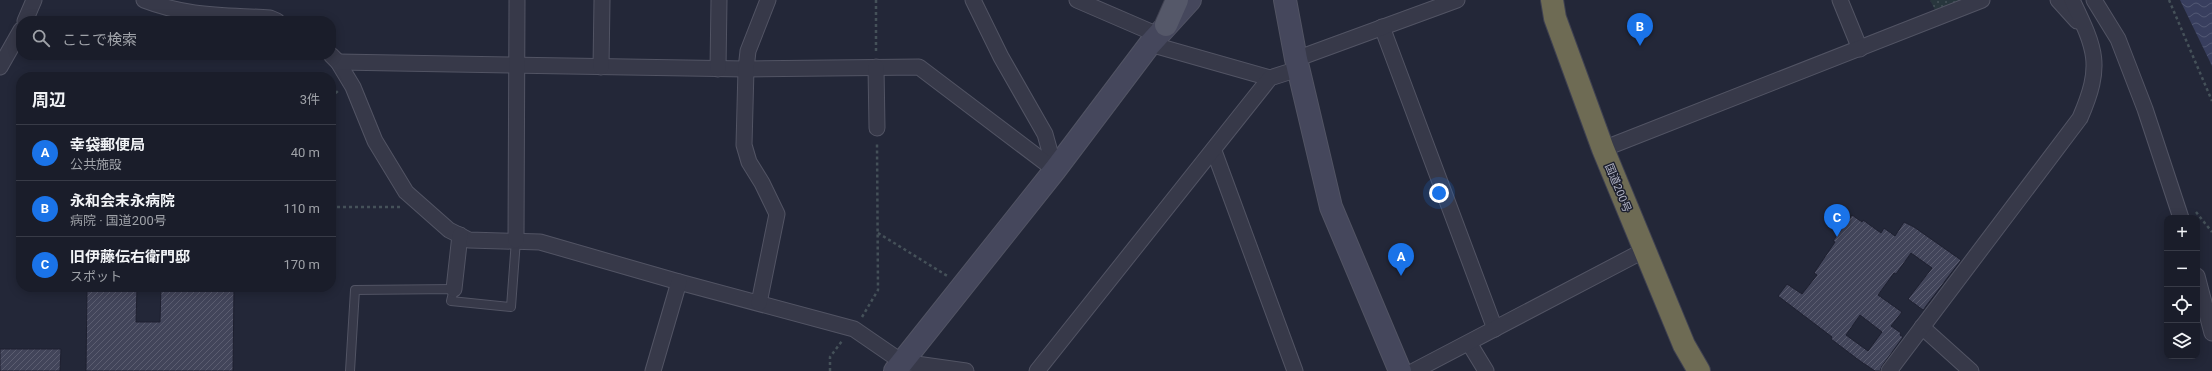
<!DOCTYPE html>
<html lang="ja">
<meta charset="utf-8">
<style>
body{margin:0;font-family:Roboto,"Noto Sans JP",sans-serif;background:#272a36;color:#f1f3f6}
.controls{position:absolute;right:12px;bottom:12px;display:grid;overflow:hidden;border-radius:8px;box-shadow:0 2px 10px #0003}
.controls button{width:36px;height:36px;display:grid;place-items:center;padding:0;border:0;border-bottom:1px solid #383b47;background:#1a1d2a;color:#f1f3f6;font:20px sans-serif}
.you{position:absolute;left:1439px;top:193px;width:14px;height:14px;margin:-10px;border:3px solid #fff;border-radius:50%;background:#1a73e8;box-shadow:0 0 0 6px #1a73e833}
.badge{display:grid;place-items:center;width:26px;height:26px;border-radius:50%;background:#1a73e8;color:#fff;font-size:13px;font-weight:700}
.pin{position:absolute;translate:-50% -33px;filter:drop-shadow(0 1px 2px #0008)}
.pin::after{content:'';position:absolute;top:21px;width:14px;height:12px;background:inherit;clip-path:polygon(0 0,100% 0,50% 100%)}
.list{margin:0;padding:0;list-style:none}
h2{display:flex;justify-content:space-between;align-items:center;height:52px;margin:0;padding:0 16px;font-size:17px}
h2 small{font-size:13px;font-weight:400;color:#9fa2a8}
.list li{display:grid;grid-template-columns:26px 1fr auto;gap:12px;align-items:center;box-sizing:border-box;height:56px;padding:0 16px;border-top:1px solid #383b47}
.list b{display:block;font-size:15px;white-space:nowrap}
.list p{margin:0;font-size:13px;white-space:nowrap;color:#9fa2a8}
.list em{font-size:13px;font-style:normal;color:#9fa2a8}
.icon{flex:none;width:22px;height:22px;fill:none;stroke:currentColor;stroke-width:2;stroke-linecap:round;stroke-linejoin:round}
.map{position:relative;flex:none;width:2212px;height:371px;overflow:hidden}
.search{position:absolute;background:#1a1d2a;box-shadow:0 2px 10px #0003;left:16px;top:16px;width:320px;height:44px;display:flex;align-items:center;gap:10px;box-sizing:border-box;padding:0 14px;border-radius:16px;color:#9fa2a8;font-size:15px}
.panel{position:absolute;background:#1a1d2a;box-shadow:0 2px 10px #0003;left:16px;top:72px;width:320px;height:220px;border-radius:16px}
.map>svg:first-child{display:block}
</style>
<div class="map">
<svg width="2212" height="371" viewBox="0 0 2212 371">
<defs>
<pattern id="green-dots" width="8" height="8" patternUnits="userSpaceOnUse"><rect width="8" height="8" fill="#28363d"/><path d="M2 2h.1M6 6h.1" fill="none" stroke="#455158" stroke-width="1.8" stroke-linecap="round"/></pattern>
<pattern id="water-waves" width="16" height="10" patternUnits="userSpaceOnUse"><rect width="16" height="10" fill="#383e5e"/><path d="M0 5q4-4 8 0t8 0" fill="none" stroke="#525874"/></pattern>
<pattern id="building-hatch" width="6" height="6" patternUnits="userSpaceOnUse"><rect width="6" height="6" fill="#42455a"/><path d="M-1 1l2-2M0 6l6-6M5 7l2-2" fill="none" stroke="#5b5d70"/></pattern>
</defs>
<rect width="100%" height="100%" fill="#232738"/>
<path fill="url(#green-dots)" d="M1930 0H1972L1937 14Z"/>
<path fill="url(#water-waves)" d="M2180 0H2212V66Z"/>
<g fill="url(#building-hatch)" stroke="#1e2030" fill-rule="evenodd">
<path d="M1852 215 1862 222 1863 220 1881 233 1884 228 1895 236 1904 222 1914 227 1961 260 1923 310 1908 299 1932 268 1911 253 1896 274 1894 273 1878 295 1902 312 1891 326 1901 333 1900 335 1903 337 1882 366 1880 371H1875L1860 361 1831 339 1832 337 1778 296 1787 284 1802 294 1817 275 1814 273 1835 242 1833 241ZM1860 315 1882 332 1868 351 1846 335Z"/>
<path d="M87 287 137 288 136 322H160L161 287H234L233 371H86Z"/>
<path d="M0 349H61L60 371H0Z"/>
</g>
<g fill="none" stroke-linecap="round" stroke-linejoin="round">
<g stroke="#525464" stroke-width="10">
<path id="lane" d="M350 371 355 290 454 289 451 301 511 307 516 240"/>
</g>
<g stroke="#525464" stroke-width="17">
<g id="street">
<path d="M144 0C188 17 224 15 270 18L277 21"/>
<path d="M973 0 1001 57 1045 134 1055 170"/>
<path d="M1077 0 1158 35"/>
<path d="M1840 0 1860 49"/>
<path d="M2058 0 2077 21"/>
<path d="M2094 0 2118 39 2145 109 2181 218"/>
<path d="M25 21 34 0"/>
<path d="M1382 27 1495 329"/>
<path d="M1150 44 1270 78"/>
<path d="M331 55 338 62 353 87 375 141 406 192 449 230 469 240 540 242 679 282 854 329 902 362 966 371"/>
<path d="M1296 59 1457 0"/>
<path d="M338 62 746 69 919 67 1055 170"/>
<path d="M0 67 21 30"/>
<path d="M601 67 602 0"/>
<path d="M876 67 877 128"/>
<path d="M718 69 719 0"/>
<path d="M1603 149 1982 0"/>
<path d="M1214 151 1295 371"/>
<path d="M516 240 517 0"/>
<path d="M2197 276 2212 333"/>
<path d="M454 289 460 235"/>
<path d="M759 303 777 214 762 183 749 162 744 145 746 69 748 51 768 0"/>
<path d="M1922 327 1971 371"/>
<path d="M1469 343 1486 371"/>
<path d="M653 371 679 282"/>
<path d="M1037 371 1270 78 1298 69"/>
<path d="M1414 371 1643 251"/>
<path d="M1889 371 2080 118C2103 65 2096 50 2072 0"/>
</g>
</g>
<g stroke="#525464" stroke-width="24">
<g id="secondary">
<path d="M1285 0 1296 59 1331 207 1400 371"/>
<path d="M895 371 1055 170 1150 44 1190 0"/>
</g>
</g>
<g stroke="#404252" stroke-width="24">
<path id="primary" d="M1166 25 1177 0"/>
</g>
<g stroke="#3f4151" stroke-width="24">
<path id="highway" d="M1552 0 1555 18 1603 149 1684 345 1699 371"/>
</g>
<g stroke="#455159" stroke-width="2.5" stroke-dasharray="3 3" stroke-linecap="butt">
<path d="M876 0V53"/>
<path d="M2169 0 2212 101"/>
<path d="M331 97 338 91"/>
<path d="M331 207H401"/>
<path d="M2196 212 2212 232"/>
<path d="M878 233 949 277"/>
<path d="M862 317 878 290 877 143"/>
<path d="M830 371V357L842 341"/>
</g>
<use href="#lane" stroke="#373949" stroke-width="8"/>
<use href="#street" stroke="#373949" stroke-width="15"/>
<use href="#secondary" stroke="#45475c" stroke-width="22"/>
<use href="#primary" stroke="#555869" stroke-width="22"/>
<use href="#highway" stroke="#6e6b54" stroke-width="22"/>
</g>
<g text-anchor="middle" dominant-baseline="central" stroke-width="3" stroke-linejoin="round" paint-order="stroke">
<g font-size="11" fill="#b2b4c5" stroke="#1c1f2e">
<text transform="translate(1618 188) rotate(68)">国道200号</text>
</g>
</g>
</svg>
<div class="controls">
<button>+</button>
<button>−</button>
<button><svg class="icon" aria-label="locate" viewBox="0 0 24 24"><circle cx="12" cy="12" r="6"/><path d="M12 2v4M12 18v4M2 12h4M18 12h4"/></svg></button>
<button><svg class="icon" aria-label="layers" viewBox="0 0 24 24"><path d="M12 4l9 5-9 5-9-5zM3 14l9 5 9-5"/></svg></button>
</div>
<div class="you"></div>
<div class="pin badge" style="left:1401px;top:276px">A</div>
<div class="pin badge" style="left:1640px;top:46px">B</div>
<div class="pin badge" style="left:1837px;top:237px">C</div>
<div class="search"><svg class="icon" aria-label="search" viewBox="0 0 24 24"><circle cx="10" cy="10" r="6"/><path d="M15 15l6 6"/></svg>ここで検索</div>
<section class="panel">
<h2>周辺<small>3件</small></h2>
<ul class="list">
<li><span class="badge">A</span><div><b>幸袋郵便局</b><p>公共施設</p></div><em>40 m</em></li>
<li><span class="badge">B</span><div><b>永和会末永病院</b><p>病院 · 国道200号</p></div><em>110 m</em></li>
<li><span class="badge">C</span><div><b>旧伊藤伝右衛門邸</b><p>スポット</p></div><em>170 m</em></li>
</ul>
</section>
</div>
